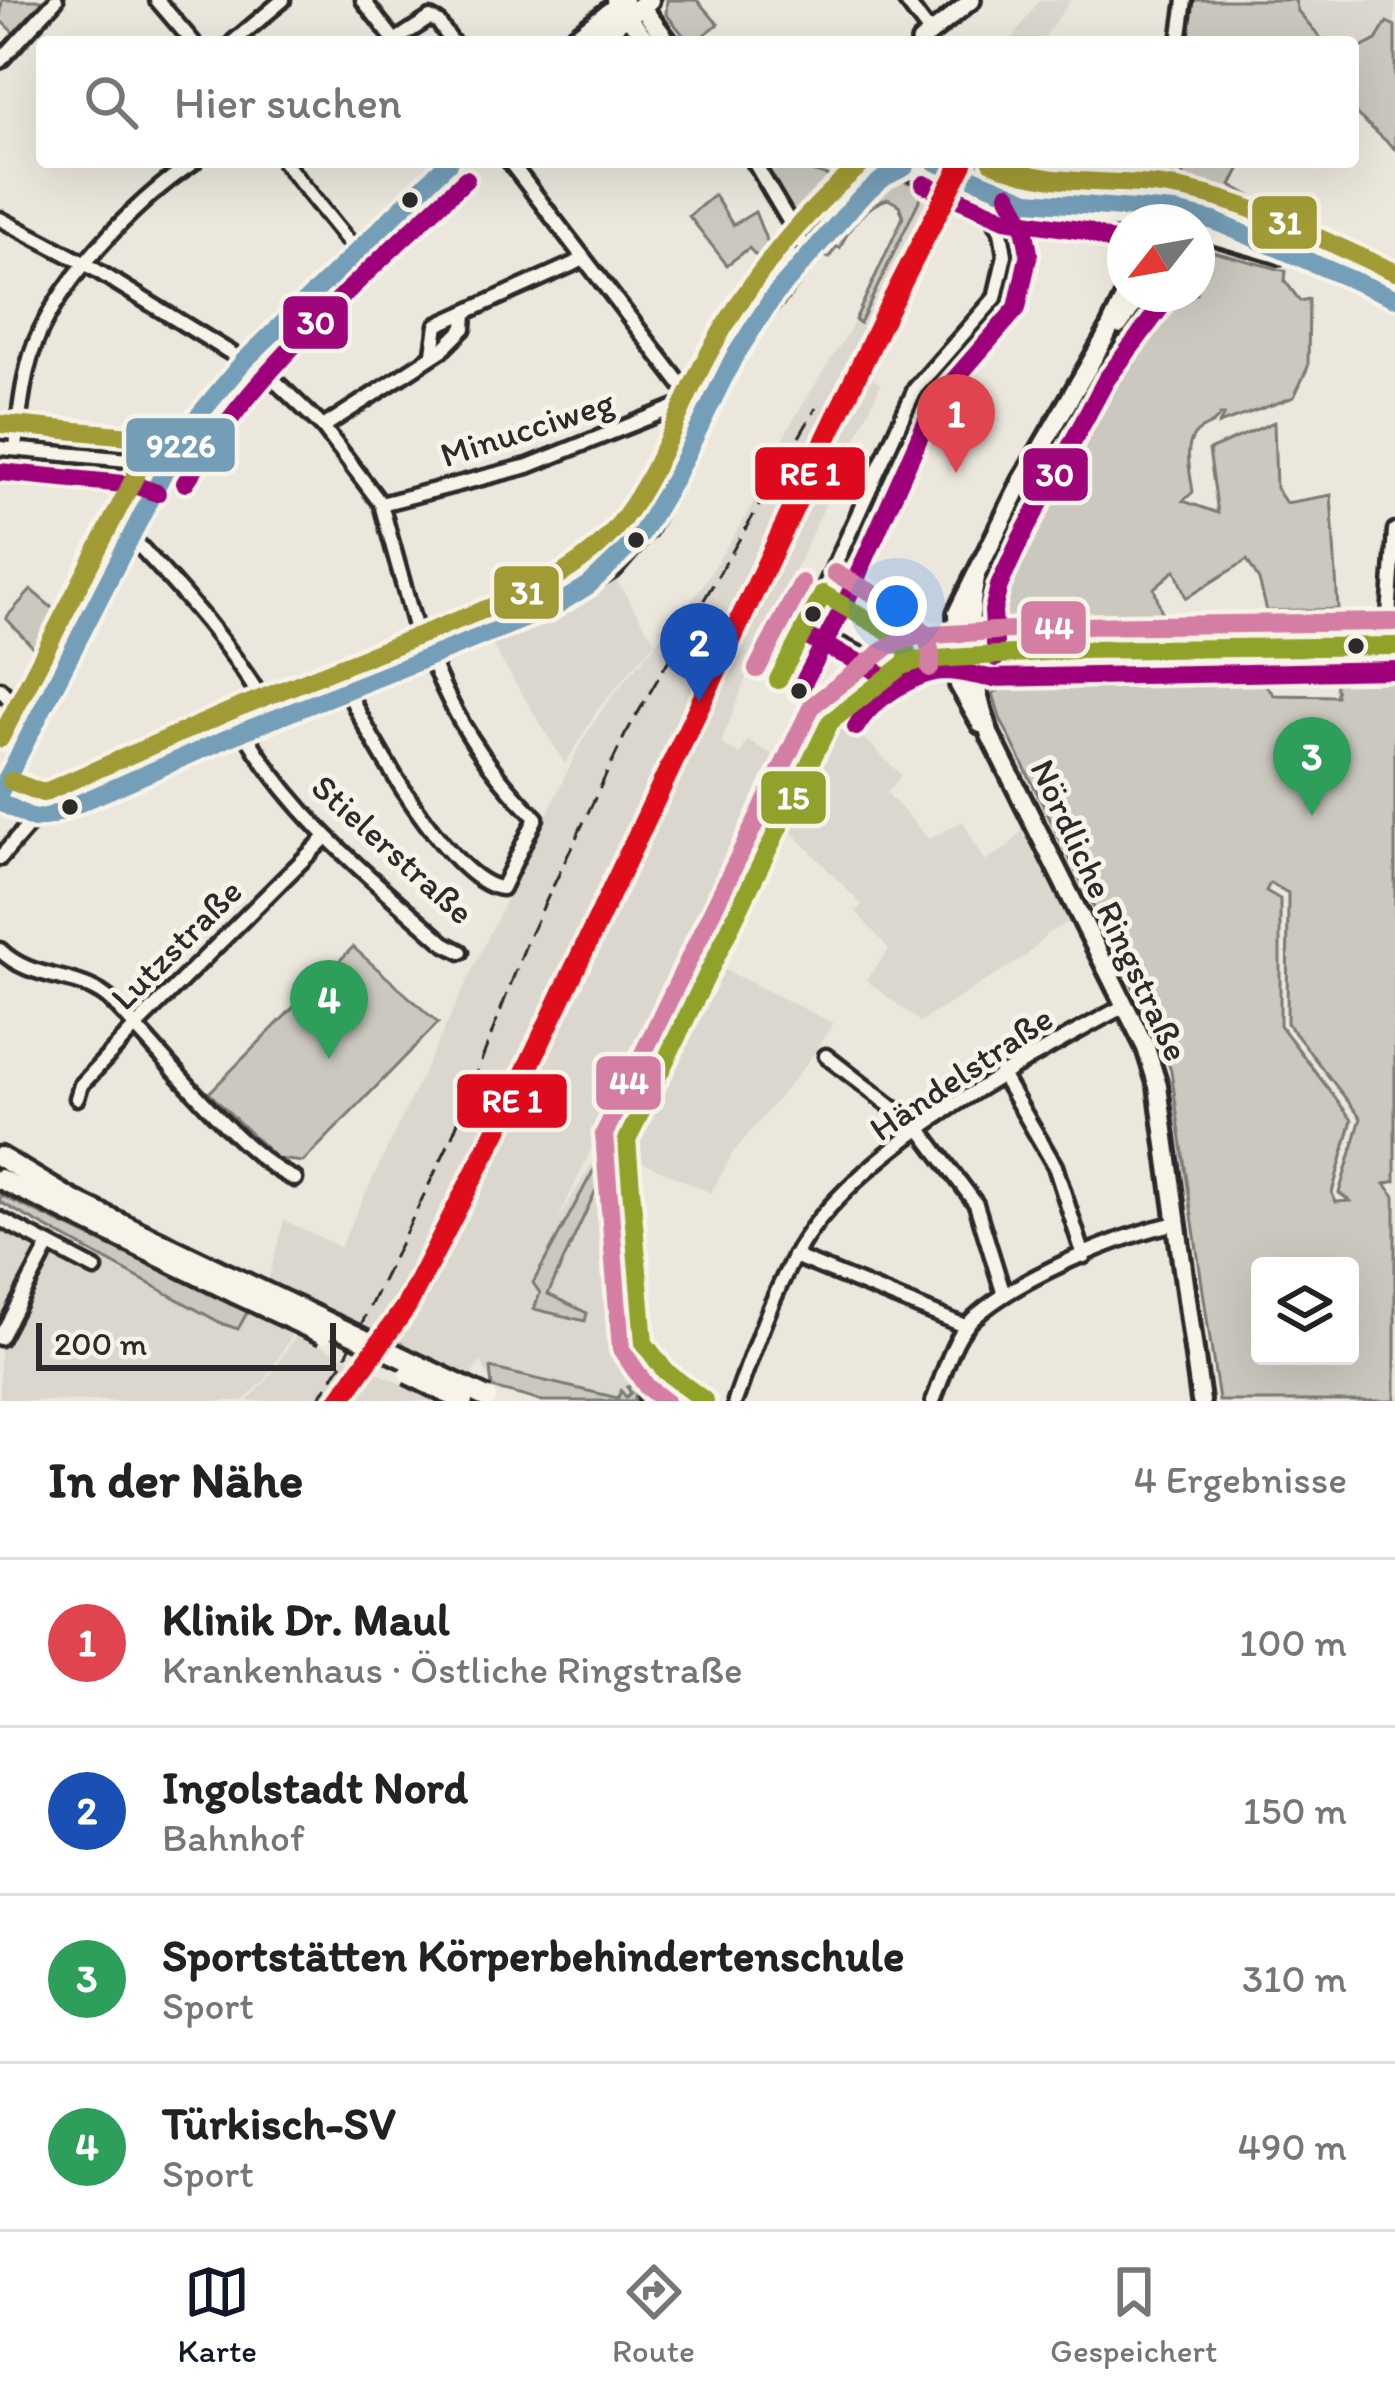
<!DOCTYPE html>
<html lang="de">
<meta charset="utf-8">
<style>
body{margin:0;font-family:Itim,sans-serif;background:#f2f2f2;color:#222}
.controls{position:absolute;right:36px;bottom:36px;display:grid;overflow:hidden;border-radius:12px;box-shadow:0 12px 48px #0002}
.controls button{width:108px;height:108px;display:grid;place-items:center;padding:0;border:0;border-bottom:3px solid #e0e0e0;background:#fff;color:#222;font:60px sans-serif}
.compass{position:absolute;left:1107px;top:204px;width:108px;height:108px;border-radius:50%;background:#fff;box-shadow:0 12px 48px #0002;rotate:239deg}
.scale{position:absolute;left:36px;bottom:30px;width:300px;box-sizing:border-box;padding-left:12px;border:6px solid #2b2b2b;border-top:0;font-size:33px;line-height:42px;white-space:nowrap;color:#2b2b2b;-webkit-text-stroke:9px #f7f3e8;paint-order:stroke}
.you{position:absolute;left:897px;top:606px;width:42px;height:42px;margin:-30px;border:9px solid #fff;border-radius:50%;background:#1a73e8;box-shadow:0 0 0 18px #1a73e833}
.badge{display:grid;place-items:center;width:78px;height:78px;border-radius:50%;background:#111827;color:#fff;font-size:39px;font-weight:700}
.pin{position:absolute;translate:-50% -99px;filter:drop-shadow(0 3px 6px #0008)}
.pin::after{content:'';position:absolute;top:63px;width:42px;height:36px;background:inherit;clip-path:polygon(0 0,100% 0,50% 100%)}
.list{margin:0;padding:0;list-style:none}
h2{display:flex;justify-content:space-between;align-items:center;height:156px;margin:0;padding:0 48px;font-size:51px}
h2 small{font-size:39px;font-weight:400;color:#767676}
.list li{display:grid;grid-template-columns:78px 1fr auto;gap:36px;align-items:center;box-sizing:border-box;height:168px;padding:0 48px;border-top:3px solid #e0e0e0}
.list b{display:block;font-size:45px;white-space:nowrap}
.list p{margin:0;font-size:39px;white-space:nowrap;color:#767676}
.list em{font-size:39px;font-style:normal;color:#767676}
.icon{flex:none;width:66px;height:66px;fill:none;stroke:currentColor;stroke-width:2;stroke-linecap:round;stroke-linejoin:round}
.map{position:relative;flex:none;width:1395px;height:1401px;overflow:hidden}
.search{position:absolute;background:#fff;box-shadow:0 12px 48px #0002;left:36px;right:36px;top:36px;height:132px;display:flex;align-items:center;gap:30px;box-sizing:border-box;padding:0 42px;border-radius:12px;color:#767676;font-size:45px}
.sheet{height:828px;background:#fff}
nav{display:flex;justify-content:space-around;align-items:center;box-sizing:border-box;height:168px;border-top:3px solid #e0e0e0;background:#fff;font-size:33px;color:#767676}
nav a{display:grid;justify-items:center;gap:6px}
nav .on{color:#111827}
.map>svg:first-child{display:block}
</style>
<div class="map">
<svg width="1395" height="1401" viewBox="0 0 1395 1401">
<rect width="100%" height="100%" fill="#ebe7dd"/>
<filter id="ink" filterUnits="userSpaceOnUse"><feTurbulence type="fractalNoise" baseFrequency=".00833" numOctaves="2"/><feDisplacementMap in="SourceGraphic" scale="24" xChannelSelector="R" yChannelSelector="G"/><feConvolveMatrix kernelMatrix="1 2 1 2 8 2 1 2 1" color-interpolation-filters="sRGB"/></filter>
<g filter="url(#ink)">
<g fill="#dbd7ce">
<path d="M1039 0H1071L1041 42H1010Z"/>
<path d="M1295 0H1395V94L1353 61V42H1324L1316 35Z"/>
<path d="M938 162H969L863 373 881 384 749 670 721 743 740 755 747 741 776 756 558 1220 609 1135 617 1134 636 1328 639 1390 636 1401H542L527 1397 488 1376 481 1361 470 1377 312 1301 266 1379 243 1401H0V1225L87 1270 95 1254 237 1329 269 1277 284 1220 340 1247 581 743 606 704 699 591 748 513 790 425 855 321 859 323Z"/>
<path d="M617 581 655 642 598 709 565 764 491 643 559 619Z"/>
<path d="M846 720 901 775 887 793 929 839 963 821 984 861 1007 848 1022 831 1070 922 1048 933 1026 956 920 1022 866 980 889 949 855 911 862 905 790 830Z"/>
<path d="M717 966 833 1023 809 1061 733 1153 711 1193 636 1159 637 1144Z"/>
<path d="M297 1334 437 1401H247L267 1380Z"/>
</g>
<g fill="#cbc8bf" stroke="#7b7a75" stroke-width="3" fill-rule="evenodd">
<path d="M2 0H49L16 35 0 20Z"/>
<path d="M667 0H697L718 24 695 42H689L666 14Z"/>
<path d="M1191 0H1295L1298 11 1324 42H1185Z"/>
<path d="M1387 22 1395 26V149L1353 111V52L1376 40Z"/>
<path d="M760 162H780L839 179 832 203 805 242Z"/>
<path d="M973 162 1030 184 1113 194 1125 185 1136 198C1083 205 1019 192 970 168Z"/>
<path d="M1173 162H1243L1231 185 1305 226 1295 242 1198 194Z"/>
<path d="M901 181 926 186 860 323 855 320 903 217 899 205 888 199C867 204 848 228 840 248L836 247 829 258 824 256 876 194Z"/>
<path d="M714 195 733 225 755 212 771 252 760 260 749 248 727 265 689 216Z"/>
<path d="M1210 251 1286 271 1285 281 1300 301 1309 299 1308 367 1294 397 1219 424 1224 415H1220C1213 427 1207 424 1197 432 1182 445 1191 475 1193 492L1183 501 1218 513 1209 450 1274 422 1276 488 1286 503 1331 495 1338 609 1267 611 1259 580 1247 560 1186 598 1175 570 1154 588 1166 626 1012 631 993 623 989 613 996 577 1081 416 1167 294H1197V256Z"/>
<path d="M31 590 63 617 41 656 6 618Z"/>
<path d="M1255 659 1263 661 1262 681 1274 695 1337 696 1333 663 1395 666V1181L1385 1184 1395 1196V1401H1219L1171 1071 1163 1047 1000 718 993 693 1002 689 1001 669ZM1270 883 1288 893 1287 1023 1361 1118 1339 1193 1350 1201 1336 1202 1332 1193 1352 1120 1280 1025V899L1266 891ZM1350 1266V1356H1260V1266Z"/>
<path d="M353 947 438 1023 303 1162 277 1159 209 1093Z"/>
<path d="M614 1132 620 1153H613L548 1294 587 1313 585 1321 534 1309 540 1293 533 1283Z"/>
<path d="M0 1195 248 1311 238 1329 223 1324 0 1202Z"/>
<path d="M634 1351 638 1385 634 1401H542L492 1388 490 1368 618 1398 621 1391 626 1397 631 1393 627 1387 634 1385Z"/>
</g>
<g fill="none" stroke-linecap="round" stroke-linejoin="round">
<g stroke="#2b2b2b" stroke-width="21">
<g id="minor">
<path d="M157 0 193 42"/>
<path d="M363 0 395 41"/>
<path d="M905 0 930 33"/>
<path d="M233 42 283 0"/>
<path d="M393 42 430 18 438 22 452 42"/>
<path d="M1179 42 1185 0"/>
<path d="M0 61 56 0"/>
<path d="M284 162 357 252"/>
<path d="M510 162 695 403"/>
<path d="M754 162 809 255"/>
<path d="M1152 210 1162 190 1165 162"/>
<path d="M0 219 86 264 244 361 274 380 323 427 381 504 424 659"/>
<path d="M433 353 437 325 582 260"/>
<path d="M323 427 442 350 464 328 465 313"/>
<path d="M0 448 139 461 165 470"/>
<path d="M16 449C19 417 22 386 31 355 52 287 135 201 194 162"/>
<path d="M381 504 528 466 690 401"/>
<path d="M131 537C185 594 235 650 273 719"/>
<path d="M823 594 894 635 908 653 906 663 885 648 813 613 915 389 995 298 1005 255 1001 231 987 206"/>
<path d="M1387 646 1395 530"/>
<path d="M0 689 36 728"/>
<path d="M347 689C367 734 450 883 502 888L536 818C489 772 453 717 430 656"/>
<path d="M244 731C293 817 371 878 444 943L461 952"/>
<path d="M0 858 34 819"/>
<path d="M0 950C29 979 69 973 101 993 117 1003 128 1019 141 1033 178 1073 247 1159 295 1179"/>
<path d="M826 1056 920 1129 976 1204 1004 1295"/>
<path d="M1001 1073 1055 1166 1084 1256"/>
<path d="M77 1098 81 1085 135 1027 326 837"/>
<path d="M0 1219 95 1269"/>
<path d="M794 1256 965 1326"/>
<path d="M0 1338 49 1245"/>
<path d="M735 1401C752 1354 770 1301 794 1257 849 1153 1025 1060 1126 1005"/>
<path d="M933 1401C943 1378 951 1343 968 1324 1006 1283 1122 1233 1178 1223"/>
</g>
</g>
<g stroke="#2b2b2b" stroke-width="24">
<g id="tertiary">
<path d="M920 42 972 0"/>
<path d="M844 198 858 162"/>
<path d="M860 198 884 176 904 168"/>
<path d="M1103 208 1175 212 1214 221 1395 298"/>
<path d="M1083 217 1147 222"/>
<path d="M1197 231 1279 255"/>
<path d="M902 666 921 660 998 653 1395 646"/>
<path d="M0 802 34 819 50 816 244 731 552 608 614 568 647 530 736 352 754 324 849 208 871 162"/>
<path d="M646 1345 665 1371 705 1401"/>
<path d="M654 1374 659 1401"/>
<path d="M648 1401 626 1154 631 1128 840 705 908 653 956 647 991 654"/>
</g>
</g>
<g stroke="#2b2b2b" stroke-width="26">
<g id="secondary">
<path d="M641 6 668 42"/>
<path d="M569 42 624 0"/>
<path d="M594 42 627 16 648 42"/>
<path d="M878 162 923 173 1004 211 1083 217 1113 239 1125 254"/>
<path d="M935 162C964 176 992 191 1024 200 1058 208 1098 199 1127 222"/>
<path d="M1119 325 1141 294"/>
<path d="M976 578C964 632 972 683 990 735L1146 1048 1158 1086 1201 1401"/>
<path d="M981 724 959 685 957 613 1022 481 1105 338 1126 294"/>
<path d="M0 792 165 470 200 414 244 361 449 162"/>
</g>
</g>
<g stroke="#2b2b2b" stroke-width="27">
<g id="primary">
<path d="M616 0 627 16 649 0"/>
<path d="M0 1157 72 1200 241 1281"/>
<path d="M0 1179 235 1293"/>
</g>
</g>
<use href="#minor" stroke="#f7f3e8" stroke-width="12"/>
<use href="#tertiary" stroke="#f7f3e8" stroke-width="15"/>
<use href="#secondary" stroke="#f7f3e8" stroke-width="16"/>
<use href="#primary" stroke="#f7f3e8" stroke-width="18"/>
<path stroke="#2b2b2b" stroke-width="3" stroke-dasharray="18 9" stroke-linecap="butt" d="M317 1401 343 1362 452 1137 528 939 625 735 816 408"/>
<g stroke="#2b2b2b" stroke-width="27" stroke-linecap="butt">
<g id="primary-bridge">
<path d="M241 1281 487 1398"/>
<path d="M235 1293 323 1334"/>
<path d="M408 1374 463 1401"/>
</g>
</g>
<use href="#primary-bridge" stroke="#f7f3e8" stroke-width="18"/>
<g stroke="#f7f3e8" stroke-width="27">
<g id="bus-1">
<path d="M935 162 1028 201 1175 212 1214 221 1395 298"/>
<path d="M0 792 165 470 200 414 244 361 449 162"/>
<path d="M0 802 34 819 50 816 244 731 552 608 589 585 640 536 673 481 733 359 773 297 859 199 885 177 905 167"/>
</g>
</g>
<g stroke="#f7f3e8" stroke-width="27">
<g id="bus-2">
<path d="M924 184 1005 219 1086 231 1114 242"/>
<path d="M0 472 134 485 157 493"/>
<path d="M185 483C260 364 365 275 466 179"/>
<path d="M803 635 873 669 892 683"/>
<path d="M996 658 993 611 999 586 1021 538 1106 380 1160 308"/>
<path d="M799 691 845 604 935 402 1017 308 1029 253 1023 222 1008 194"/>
<path d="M856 727C871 700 913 673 944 671 960 671 976 676 991 678L1395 670"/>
</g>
</g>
<g stroke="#f7f3e8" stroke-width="27">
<g id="bus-3">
<path d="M823 594 894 635 908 653 906 663"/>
<path d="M778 680 823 594"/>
<path d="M705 1401 665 1371 644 1343 627 1140 830 722 902 666 921 660 1075 650 1395 646"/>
</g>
</g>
<g stroke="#f7f3e8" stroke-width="27">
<g id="bus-4">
<path d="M835 573C870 594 940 617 930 668"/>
<path d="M757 669 802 583"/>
<path d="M665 1401 647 1387 621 1349 604 1134 812 706 889 646 917 636 1075 626 1395 622"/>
</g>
</g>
<g stroke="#f7f3e8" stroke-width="27">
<g id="bus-5">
<path d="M992 162C1053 191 1121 176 1186 190 1258 205 1327 243 1395 272"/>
<path d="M2 424 141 437 173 447"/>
<path d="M0 739 144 459"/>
<path d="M11 781 43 793 235 709 541 587C562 574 583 561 601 544 654 493 674 416 709 353 748 282 802 212 865 162"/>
</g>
</g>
<use href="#bus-1" stroke="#749eb8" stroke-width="18"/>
<use href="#bus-2" stroke="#9e067a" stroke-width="18"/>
<use href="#bus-3" stroke="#90a22b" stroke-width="18"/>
<use href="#bus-4" stroke="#d47ea4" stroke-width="18"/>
<use href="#bus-5" stroke="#a19b36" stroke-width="18"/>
<g stroke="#f7f3e8" stroke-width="30">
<path id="rail-1" d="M339 1401 407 1305 510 1105 886 313 963 162"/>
</g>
<use href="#rail-1" stroke="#df091d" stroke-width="21"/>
</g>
</g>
<g fill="#2b2b2b" stroke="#f7f3e8" stroke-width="4.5">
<circle cx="410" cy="200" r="10"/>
<circle cx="636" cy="540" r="10"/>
<circle cx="813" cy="614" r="10"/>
<circle cx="1356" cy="646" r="10"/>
<circle cx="799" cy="691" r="10"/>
<circle cx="70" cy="807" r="10"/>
</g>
<g text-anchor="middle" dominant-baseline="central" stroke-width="10" stroke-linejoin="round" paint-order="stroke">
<g font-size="36" fill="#2b2b2b" stroke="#f7f3e8">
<text transform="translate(527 428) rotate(-18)">Minucciweg</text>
<text transform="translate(393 849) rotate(42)">Stielerstraße</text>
<text transform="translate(1110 910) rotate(65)">Nördliche Ringstraße</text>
<text transform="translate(176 944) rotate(-45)">Lutzstraße</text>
<text transform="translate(961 1073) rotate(-34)">Händelstraße</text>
</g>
</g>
<g stroke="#f7f3e8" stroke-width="4.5">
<rect x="1250" y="194" width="69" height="57" rx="12" fill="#a19b36"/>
<rect x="281" y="294" width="69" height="57" rx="12" fill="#9e067a"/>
<rect x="124" y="416" width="113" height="58" rx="12" fill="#749eb8"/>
<rect x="753" y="445" width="114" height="57" rx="12" fill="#df091d"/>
<rect x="1021" y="446" width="69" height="57" rx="12" fill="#9e067a"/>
<rect x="492" y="564" width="69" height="57" rx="12" fill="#a19b36"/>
<rect x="1019" y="599" width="69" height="57" rx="12" fill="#d47ea4"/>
<rect x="759" y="769" width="69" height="57" rx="12" fill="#90a22b"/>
<rect x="594" y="1054" width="69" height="58" rx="12" fill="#d47ea4"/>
<rect x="455" y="1072" width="114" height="58" rx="12" fill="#df091d"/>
</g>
<g font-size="33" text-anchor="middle" font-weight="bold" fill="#fff">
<text x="1285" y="234">31</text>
<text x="316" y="334">30</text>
<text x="181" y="457">9226</text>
<text x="810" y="485">RE 1</text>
<text x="1055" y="486">30</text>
<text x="527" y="604">31</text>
<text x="1054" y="639">44</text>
<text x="793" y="809">15</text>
<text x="629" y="1094">44</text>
<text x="512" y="1112">RE 1</text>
</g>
</svg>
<div class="controls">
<button><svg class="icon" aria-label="layers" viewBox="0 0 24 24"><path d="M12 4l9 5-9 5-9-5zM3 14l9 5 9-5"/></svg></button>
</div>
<svg class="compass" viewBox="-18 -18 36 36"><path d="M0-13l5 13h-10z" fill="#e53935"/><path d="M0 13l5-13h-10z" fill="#767676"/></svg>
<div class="scale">200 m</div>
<div class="you"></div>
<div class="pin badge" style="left:956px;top:473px;background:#e0444e">1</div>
<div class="pin badge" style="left:699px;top:702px;background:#1a4fb4">2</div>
<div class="pin badge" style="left:1312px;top:816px;background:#2e9e5b">3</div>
<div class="pin badge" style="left:329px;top:1059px;background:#2e9e5b">4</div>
<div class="search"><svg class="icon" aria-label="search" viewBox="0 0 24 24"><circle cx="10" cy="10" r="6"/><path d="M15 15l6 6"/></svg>Hier suchen</div>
</div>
<section class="sheet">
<h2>In der Nähe<small>4 Ergebnisse</small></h2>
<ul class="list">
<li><span class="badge" style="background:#e0444e">1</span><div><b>Klinik Dr. Maul</b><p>Krankenhaus · Östliche Ringstraße</p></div><em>100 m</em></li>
<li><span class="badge" style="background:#1a4fb4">2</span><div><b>Ingolstadt Nord</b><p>Bahnhof</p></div><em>150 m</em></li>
<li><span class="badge" style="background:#2e9e5b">3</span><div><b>Sportstätten Körperbehindertenschule</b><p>Sport</p></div><em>310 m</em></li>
<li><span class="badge" style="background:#2e9e5b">4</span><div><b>Türkisch-SV</b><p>Sport</p></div><em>490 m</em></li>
</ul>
</section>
<nav>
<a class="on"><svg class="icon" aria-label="map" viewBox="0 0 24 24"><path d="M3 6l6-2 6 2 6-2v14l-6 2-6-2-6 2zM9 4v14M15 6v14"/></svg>Karte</a>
<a><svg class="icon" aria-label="directions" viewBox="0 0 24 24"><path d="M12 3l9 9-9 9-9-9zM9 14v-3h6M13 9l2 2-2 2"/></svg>Route</a>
<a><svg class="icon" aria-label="saved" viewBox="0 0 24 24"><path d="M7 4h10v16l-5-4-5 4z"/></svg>Gespeichert</a>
</nav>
